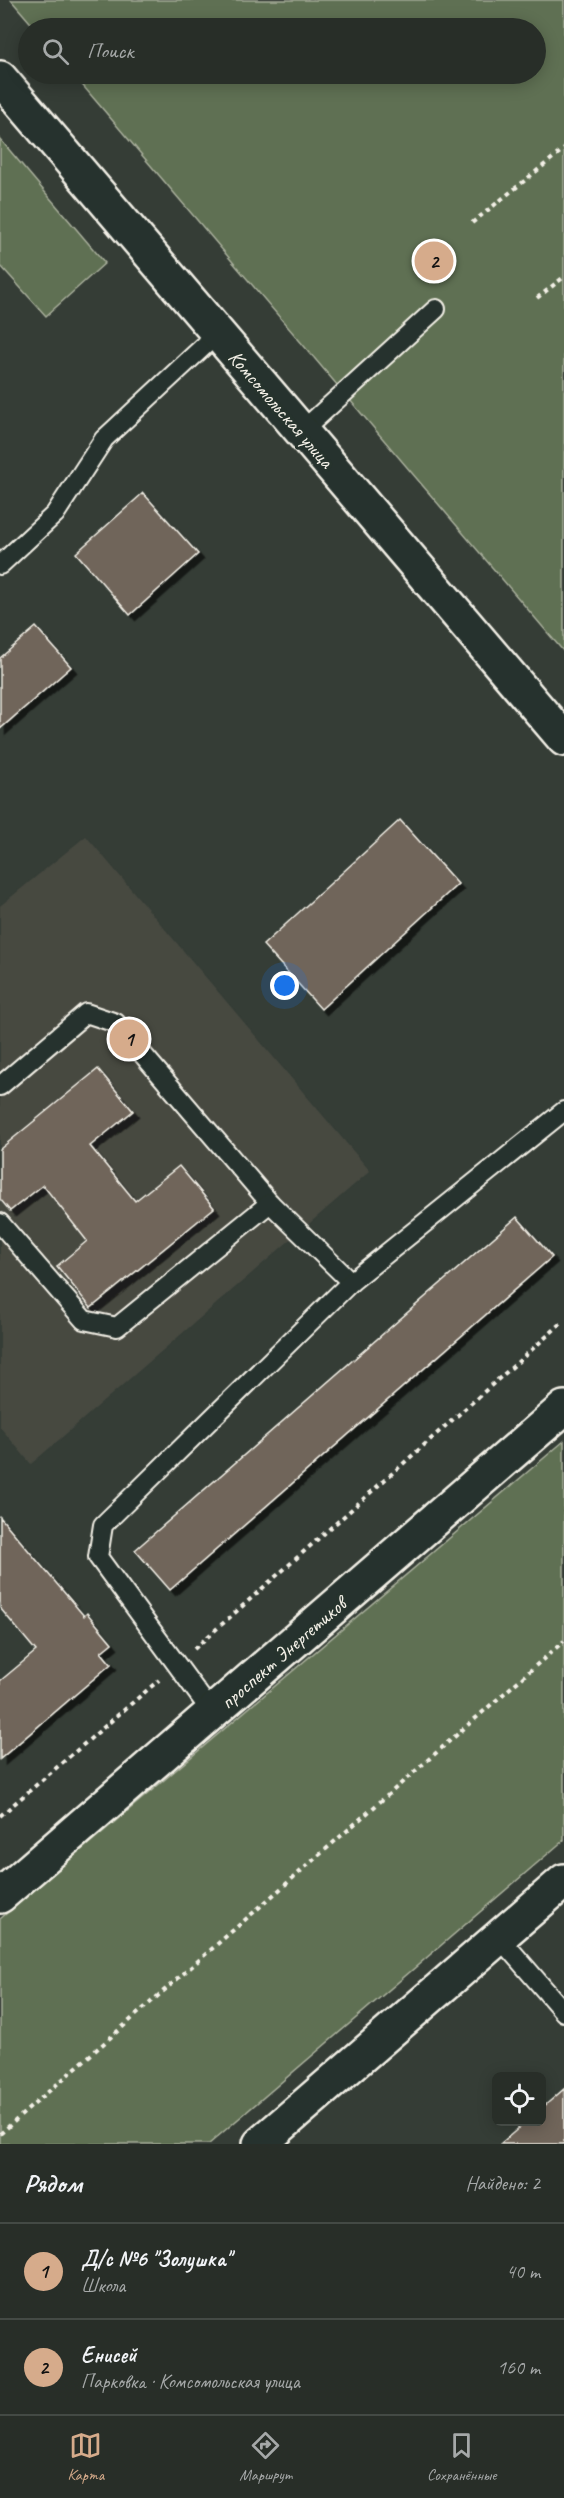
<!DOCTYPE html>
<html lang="ru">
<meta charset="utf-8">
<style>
body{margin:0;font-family:Caveat,sans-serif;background:#303630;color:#f1f3f6}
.controls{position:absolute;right:18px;bottom:18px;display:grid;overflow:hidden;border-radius:9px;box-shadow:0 3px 15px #0003}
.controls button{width:54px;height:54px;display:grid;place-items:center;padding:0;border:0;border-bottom:2px solid #444a45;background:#282e28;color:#f1f3f6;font:30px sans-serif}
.you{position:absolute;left:285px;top:986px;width:21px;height:21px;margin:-15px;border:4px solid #fff;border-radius:50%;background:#1a73e8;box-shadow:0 0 0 9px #1a73e833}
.badge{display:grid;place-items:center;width:39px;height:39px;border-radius:50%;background:#d6ab8b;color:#111;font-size:20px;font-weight:700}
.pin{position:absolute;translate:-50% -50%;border:3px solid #fff;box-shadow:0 2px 6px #0006}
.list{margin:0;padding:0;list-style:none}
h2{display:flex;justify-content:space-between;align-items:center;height:78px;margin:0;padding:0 24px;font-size:26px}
h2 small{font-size:20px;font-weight:400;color:#a5a8a8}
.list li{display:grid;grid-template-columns:39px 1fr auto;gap:18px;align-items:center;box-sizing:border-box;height:96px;padding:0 24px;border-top:2px solid #444a45}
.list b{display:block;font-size:22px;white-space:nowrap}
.list p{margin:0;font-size:20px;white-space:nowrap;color:#a5a8a8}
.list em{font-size:20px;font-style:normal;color:#a5a8a8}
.icon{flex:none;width:33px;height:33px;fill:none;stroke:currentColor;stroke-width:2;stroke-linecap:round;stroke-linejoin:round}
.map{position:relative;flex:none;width:564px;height:2144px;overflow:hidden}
.search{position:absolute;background:#282e28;box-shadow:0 3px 15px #0003;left:18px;right:18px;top:18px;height:66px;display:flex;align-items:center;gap:15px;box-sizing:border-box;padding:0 21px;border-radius:33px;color:#a5a8a8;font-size:22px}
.sheet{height:270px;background:#282e28}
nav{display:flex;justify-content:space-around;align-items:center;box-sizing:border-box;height:84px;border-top:2px solid #444a45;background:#282e28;font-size:16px;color:#a5a8a8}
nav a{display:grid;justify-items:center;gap:3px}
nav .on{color:#d6ab8b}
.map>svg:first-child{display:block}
</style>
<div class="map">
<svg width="564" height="2144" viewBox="0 0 564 2144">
<defs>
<filter id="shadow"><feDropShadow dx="5.5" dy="5.5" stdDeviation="0" flood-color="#0009"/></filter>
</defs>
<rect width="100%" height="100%" fill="#353d36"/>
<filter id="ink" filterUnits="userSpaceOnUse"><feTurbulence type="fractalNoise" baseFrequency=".0167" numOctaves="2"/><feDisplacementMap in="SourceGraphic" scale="12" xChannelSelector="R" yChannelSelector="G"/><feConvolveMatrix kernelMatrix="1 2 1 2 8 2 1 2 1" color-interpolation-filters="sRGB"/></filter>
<g filter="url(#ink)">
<path fill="#474941" d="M86 836 370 1171 31 1464 0 1427V906Z"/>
<g fill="#5f7052" stroke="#aab09d" stroke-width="1.5">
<path d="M11 0H564V652L73 74H536V28H35Z"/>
<path d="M0 139 105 263 46 316 0 265Z"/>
<path d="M564 1441V1840L209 2144H0V1919Z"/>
</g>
<g fill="#70655a" stroke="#f4f1e8" stroke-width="1.5" filter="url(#shadow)">
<path d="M143 493 198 554 130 615 76 553Z"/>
<path d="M36 627 71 667 0 729V658Z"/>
<path d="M400 820 458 884 321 1009 263 945Z"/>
<path d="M98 1069 133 1111 90 1146 135 1201 179 1166 214 1208 91 1308 57 1266 87 1241 43 1185 10 1211 0 1199V1149Z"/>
<path d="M517 1217 552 1257 170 1590 135 1550Z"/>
<path d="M0 1517 84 1616 87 1613 112 1643 101 1652 111 1664 0 1759V1681L36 1651 0 1608Z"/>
<path d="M564 2089V2144H500L526 2122H542V2108Z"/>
</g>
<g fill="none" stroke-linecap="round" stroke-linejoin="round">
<g stroke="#f4f1e8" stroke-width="22">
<g id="lane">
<path d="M301 432 436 309"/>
<path d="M0 565 55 514 104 439 217 334"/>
<path d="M0 1086 86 1013 116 1023 270 1203 351 1282"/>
<path d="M0 1223 84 1320 117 1327 270 1203"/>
<path d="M213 1714 98 1557 103 1525 351 1282 564 1111"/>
<path d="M499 1937 564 2012"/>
</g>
</g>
<g stroke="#f4f1e8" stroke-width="38">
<g id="street">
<path d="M0 78 564 739"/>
<path d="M0 1896 564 1408"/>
<path d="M260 2144 564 1881"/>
</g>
</g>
<g stroke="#f4f1e8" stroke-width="4" stroke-dasharray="4.5 4.5" stroke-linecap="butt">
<path d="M472 223 564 149"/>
<path d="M537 298 564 277"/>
<path d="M194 1649 564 1321"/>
<path d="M0 1816 159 1680"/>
<path d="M0 2134 564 1641"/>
</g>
<use href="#lane" stroke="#26332d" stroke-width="18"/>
<use href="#street" stroke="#26332d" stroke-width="33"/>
</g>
</g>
<g text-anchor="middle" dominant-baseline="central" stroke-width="6" stroke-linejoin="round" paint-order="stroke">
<g font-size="21" fill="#f4f1e8" stroke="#26332d">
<text transform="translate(281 409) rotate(49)">Комсомольская улица</text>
<text transform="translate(283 1653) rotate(-41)">проспект Энергетиков</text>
</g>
</g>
</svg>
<div class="controls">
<button><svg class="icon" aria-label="locate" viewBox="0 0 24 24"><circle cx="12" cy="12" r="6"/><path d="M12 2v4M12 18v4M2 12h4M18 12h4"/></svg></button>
</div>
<div class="you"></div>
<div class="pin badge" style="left:129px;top:1039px">1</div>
<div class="pin badge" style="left:434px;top:261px">2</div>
<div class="search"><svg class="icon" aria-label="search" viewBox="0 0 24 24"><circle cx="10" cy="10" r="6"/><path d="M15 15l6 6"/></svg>Поиск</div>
</div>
<section class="sheet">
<h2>Рядом<small>Найдено: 2</small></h2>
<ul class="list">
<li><span class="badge">1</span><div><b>Д/с №6 &quot;Золушка&quot;</b><p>Школа</p></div><em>40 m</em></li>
<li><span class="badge">2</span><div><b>Енисей</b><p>Парковка · Комсомольская улица</p></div><em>160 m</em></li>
</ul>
</section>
<nav>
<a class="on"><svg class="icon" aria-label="map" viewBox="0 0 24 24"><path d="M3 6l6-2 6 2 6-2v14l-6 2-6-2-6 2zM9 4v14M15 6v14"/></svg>Карта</a>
<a><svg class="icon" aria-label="directions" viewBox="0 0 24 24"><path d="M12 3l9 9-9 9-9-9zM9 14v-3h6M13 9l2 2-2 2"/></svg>Маршрут</a>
<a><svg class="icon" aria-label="saved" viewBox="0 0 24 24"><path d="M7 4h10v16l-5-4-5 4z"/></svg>Сохранённые</a>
</nav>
